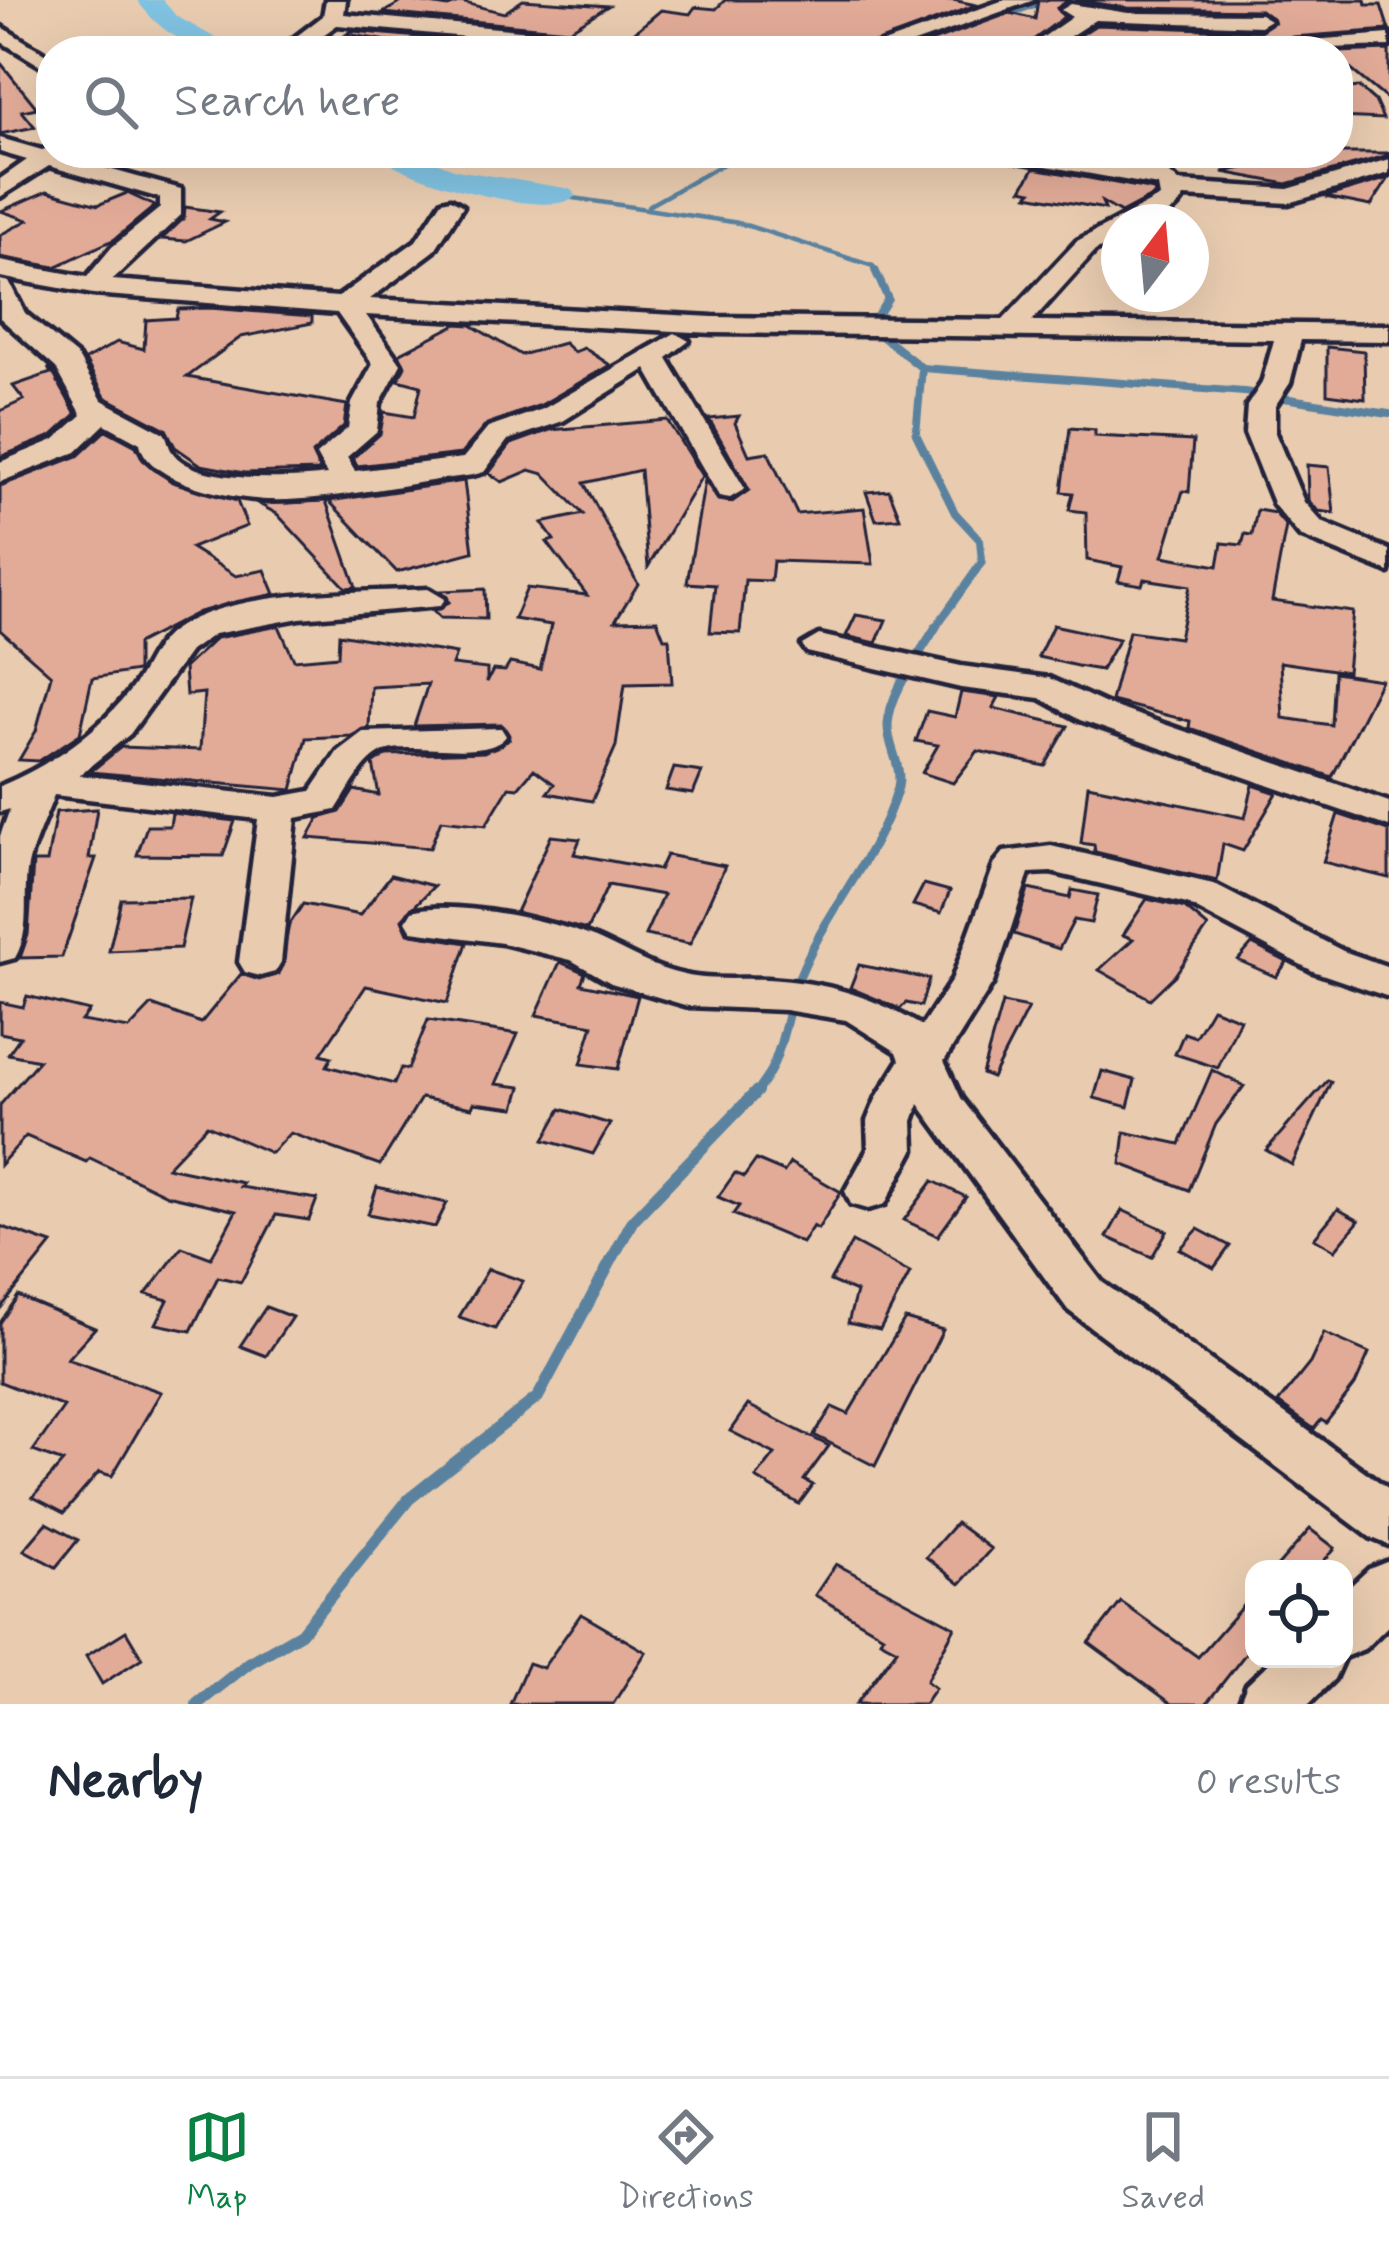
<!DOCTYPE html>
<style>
body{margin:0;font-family:Mynerve,sans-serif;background:#f2f2f3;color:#1f2937}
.controls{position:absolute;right:36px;bottom:36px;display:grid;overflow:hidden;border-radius:24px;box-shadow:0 12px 48px #0002}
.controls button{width:108px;height:108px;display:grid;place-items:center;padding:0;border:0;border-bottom:3px solid #e0e1e3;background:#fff;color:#1f2937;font:60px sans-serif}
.compass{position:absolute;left:1101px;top:204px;width:108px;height:108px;border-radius:50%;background:#fff;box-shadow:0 12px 48px #0002;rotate:16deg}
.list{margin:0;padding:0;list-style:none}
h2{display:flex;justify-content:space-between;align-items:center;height:156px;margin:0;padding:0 48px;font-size:51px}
h2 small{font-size:39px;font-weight:400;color:#747a83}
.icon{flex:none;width:66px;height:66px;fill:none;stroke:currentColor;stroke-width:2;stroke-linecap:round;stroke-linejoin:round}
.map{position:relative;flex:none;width:1389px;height:1704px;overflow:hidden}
.search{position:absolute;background:#fff;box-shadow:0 12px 48px #0002;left:36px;right:36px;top:36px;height:132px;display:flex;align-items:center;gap:30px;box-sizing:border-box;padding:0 42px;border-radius:48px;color:#747a83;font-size:45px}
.sheet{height:372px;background:#fff}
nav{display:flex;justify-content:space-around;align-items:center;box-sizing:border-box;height:168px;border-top:3px solid #e0e1e3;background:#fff;font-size:33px;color:#747a83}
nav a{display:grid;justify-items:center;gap:6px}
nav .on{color:#0b8043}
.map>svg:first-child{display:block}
</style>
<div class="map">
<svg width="1389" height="1704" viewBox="0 0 1389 1704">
<rect width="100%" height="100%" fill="#e9ccb0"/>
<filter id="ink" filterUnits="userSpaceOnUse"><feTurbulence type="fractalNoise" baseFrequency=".00833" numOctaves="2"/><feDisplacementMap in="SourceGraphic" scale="24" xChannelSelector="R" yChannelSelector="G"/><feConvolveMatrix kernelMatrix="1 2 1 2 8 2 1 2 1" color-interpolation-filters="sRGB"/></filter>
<g filter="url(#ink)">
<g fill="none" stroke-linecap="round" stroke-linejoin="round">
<g stroke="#5a829f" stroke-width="4.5">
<path d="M1005 17 1050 0"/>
<path d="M560 196 739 223 873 266 876 273"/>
<path d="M648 206 743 153"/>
</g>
<g stroke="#5a829f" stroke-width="8">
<path d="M875 270 888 299 870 327 922 368 916 434 955 513 980 540 982 562 935 628"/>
<path d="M922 368 1244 392 1389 414"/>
</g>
<path stroke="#5a829f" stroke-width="9" d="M754 1094C785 1062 784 1013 800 975 827 909 878 856 898 787 903 766 887 745 888 724 890 691 921 653 937 625"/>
<path stroke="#5a829f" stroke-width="12" d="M197 1704 249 1663 301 1633 409 1499 538 1397 633 1220 757 1091"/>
<g fill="#80c2e1" fill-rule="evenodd">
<path d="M137 0H163L176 16 239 51C194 51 163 37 137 0Z"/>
<path d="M377 153H414L456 170 571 189 576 196C555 221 398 179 377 153Z"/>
</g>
</g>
<g fill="#e2ab98" stroke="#22223b" stroke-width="3">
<path d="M405 0 448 7 461 2 504 13 523 0 608 6 569 30 383 13Z"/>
<path d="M725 0H953L976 5 857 51H734L631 35 661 10 690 14 695 7 716 9Z"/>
<path d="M1038 0H1069L1057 8 1064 17 1019 51H905L1010 13 1035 19Z"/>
<path d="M1075 0H1365L1366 5H1381L1389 30 1249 40 1237 47 1099 40 1092 51 1060 48 1096 25 1260 31 1274 22 1260 10 1128 8Z"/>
<path d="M352 31 497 44 484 51 440 43 428 48 347 34Z"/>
<path d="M1389 50V101L1338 59V52Z"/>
<path d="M0 62 37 108 22 111 35 127 0 134Z"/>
<path d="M1359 87 1375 101 1383 119 1338 117V89Z"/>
<path d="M1318 153H1389V155L1287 184 1223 172Z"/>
<path d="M1034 168 1154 190 1155 195 1121 213 1102 202 1105 209 1028 195 1032 191 1022 189Z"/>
<path d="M1389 178 1371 206 1325 197Z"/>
<path d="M47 191 98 205 127 193 155 206 115 239 55 267 0 257V235L28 220 1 211Z"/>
<path d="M185 207 220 212 210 219 225 222 186 241 162 239 184 218Z"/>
<path d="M210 308 312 316V323L241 337 187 377 347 405 344 426 312 454 320 471 244 473 201 465 175 447 166 429 105 397 85 360 117 342 144 349 146 320 176 318 178 309Z"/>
<path d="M457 324 471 325 521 355 564 343 574 352 584 348 610 365 541 405 487 424 461 454 357 466 353 458 380 434 384 412 414 417 421 386 398 380 405 366 399 354Z"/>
<path d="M1327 347 1364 351 1365 399 1327 394Z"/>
<path d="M48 368 52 371 76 414 52 436 0 457V411L24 400 13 386 51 373Z"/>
<path d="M739 416 735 423 749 455 768 452 797 514 864 508 873 564 773 561 771 581 745 580 740 633 710 632 715 585 687 583 705 480 718 500 732 502 749 490 709 419Z"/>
<path d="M667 420 702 476 648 567 640 470 584 483 638 584 615 621 657 620 664 638H669L672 683 625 684 616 746 592 801 547 793 554 784 534 769 518 788 509 787 486 825 441 820 430 848 308 838 319 818 340 812 354 790 379 795 373 764 386 755 484 752 509 739 501 724 414 726 428 684 371 687 369 727 351 736 306 738 292 790 90 772 121 747 200 750 204 693 186 695 184 668 216 638 279 626 294 660 338 656 339 634 456 654 452 665 487 669V682L493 670 505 671 510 663 540 669 551 625 514 619 527 588 587 595 547 542 554 540 542 523 583 514 544 474 530 470 502 482 489 473 511 444 550 430Z"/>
<path d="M1070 428 1095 430V436L1193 441 1189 492 1183 491 1163 556 1218 566 1222 543 1242 545 1245 534 1252 535 1257 510 1275 513 1286 526 1272 601 1353 612 1347 672 1280 662 1283 718 1331 725 1334 673 1381 680 1332 777 1189 728 1190 721 1111 701 1129 631 1179 638 1190 586 1144 579 1142 585 1118 581 1122 567 1087 560 1086 512 1069 510 1073 493 1062 492Z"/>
<path d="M106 430 136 446 143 460 172 482 237 501 247 526 191 548 236 576 265 570 275 594 199 612 137 644V671L92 678 80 734 39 761 19 760 36 731 51 675 0 630V486L78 456Z"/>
<path d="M1307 465 1329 467 1334 513 1318 511 1308 500Z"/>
<path d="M464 481 473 552 397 572 329 501Z"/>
<path d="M889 490 900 518 876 520 866 492Z"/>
<path d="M326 501 356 587 346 588 277 514 259 504Z"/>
<path d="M485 589 486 619 440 618 433 611 449 602 439 591Z"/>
<path d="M856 615 886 620 876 643 846 636Z"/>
<path d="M1053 625 1119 639 1101 670 1077 666 1038 657Z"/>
<path d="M961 692 999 697 993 708 1068 726 1045 766 978 751 953 783 922 773 938 745 916 741 927 711 955 717Z"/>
<path d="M674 768 702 772 693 794 666 790Z"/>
<path d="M1088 785 1245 818 1253 785 1277 793 1243 851 1223 844 1217 881 1095 852 1094 845 1081 843Z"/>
<path d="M97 809 89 858H96L62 957 20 958 28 935 33 862H47L56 812Z"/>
<path d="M172 813 235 821 223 856 137 855 147 826H170Z"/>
<path d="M1338 814 1389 831V878L1323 862Z"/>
<path d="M551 836 580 839 574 854 659 870 666 855 725 866 690 944 645 935 663 895 608 885 587 930 516 912Z"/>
<path d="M391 875 434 886 402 919 408 933 467 943 447 1003 366 986 321 1054 332 1057 327 1066 394 1084 401 1068 408 1069 428 1020 518 1034 496 1084 521 1087 515 1108 474 1103 472 1108 421 1098 380 1165 290 1133 271 1153 207 1125 167 1167 243 1183 240 1187 317 1199 309 1220 276 1215 241 1282 218 1277 191 1331 156 1324 168 1300 146 1294 182 1247 211 1258 236 1211 167 1195 90 1158 86 1162 26 1136 0 1165V1105L39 1060 8 1054 20 1037 0 1033V1002L23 1007 27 996 89 1011 81 1021 129 1029 152 1005 201 1023 241 974 259 980 279 974 289 925 303 904 360 915Z"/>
<path d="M924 884 950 891 941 913 913 905Z"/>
<path d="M1028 889 1070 898 1072 890 1098 895 1091 923 1074 920 1059 949 1014 934Z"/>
<path d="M191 898 180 948 109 951 121 899Z"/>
<path d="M1147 899 1185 908 1208 927 1175 975 1150 999 1099 970 1133 939 1123 935Z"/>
<path d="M1252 944 1287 962 1276 977 1238 960Z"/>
<path d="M560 962 585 973 581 984 638 996 618 1069 581 1064 593 1025 536 1015Z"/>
<path d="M859 965 929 979 921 1006 906 1003 900 1009 850 988Z"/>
<path d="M1002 1003 1028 1008 992 1078 982 1074Z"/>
<path d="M1212 1008 1240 1019 1218 1068 1175 1054 1184 1033 1195 1037Z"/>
<path d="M1212 1070 1244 1086 1216 1124 1189 1190 1121 1164 1125 1132 1180 1144Z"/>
<path d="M1102 1071 1135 1080 1128 1107 1094 1098Z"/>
<path d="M1328 1080 1331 1082 1292 1165 1266 1150Z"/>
<path d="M561 1109 610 1124 593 1154 544 1140Z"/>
<path d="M756 1160 784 1172 790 1163 841 1192 818 1229 813 1226 802 1243 733 1214 739 1206 718 1197 735 1173 744 1177Z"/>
<path d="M933 1181 966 1197 938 1236 904 1220Z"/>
<path d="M377 1187 447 1203 435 1227 368 1214Z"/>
<path d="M1338 1209 1359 1221 1335 1250 1314 1238Z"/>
<path d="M1122 1210 1167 1231 1152 1257 1107 1237Z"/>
<path d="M0 1226 52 1244 0 1309Z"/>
<path d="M1198 1229 1230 1246 1214 1268 1180 1249Z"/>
<path d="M852 1242 910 1273 880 1330 848 1323 856 1292 830 1281Z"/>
<path d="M488 1269 523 1281 495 1329 459 1317Z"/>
<path d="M18 1296 95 1328 67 1359 161 1392 112 1476 99 1472 64 1513 33 1497 63 1462 33 1451 64 1407 0 1382V1323Z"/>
<path d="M266 1307 292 1317 266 1356 240 1346Z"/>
<path d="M905 1319 943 1330 875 1466 814 1435 832 1407 848 1414Z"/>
<path d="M1324 1333 1369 1353 1355 1385 1326 1423 1321 1420 1314 1429 1278 1403 1310 1363Z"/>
<path d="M748 1405 829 1446 804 1480 813 1485 799 1504 756 1478 775 1454 730 1431Z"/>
<path d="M47 1523 78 1540 56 1567 24 1550Z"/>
<path d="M956 1523 991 1549 960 1584 926 1557Z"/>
<path d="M1310 1529 1335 1548 1317 1569H1275Z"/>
<path d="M836 1564 955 1627 926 1681 935 1688 924 1704H856L897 1649 880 1640 883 1635 815 1595Z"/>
<path d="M1254 1593V1643L1206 1704H1172L1089 1643 1121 1602 1198 1657Z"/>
<path d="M581 1614 646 1652 613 1704H510L528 1663 543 1668Z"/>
<path d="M126 1631 142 1658 102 1684 86 1656Z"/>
</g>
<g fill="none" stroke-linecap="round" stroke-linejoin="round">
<g stroke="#22223b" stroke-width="9">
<g id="minor">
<path d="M326 0H346L344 14 684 45 694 51H616L337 25 301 51H277L323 16Z"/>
<path d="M1004 0H1034L892 51H861Z"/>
<path d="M1071 4 1128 13 1260 14 1270 20 1260 26 1095 20 1047 51H1023L1072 17 1061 10Z"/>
<path d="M0 26 51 57V72L0 41Z"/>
<path d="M1389 34V46L1239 51 1249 45Z"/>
<path d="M0 138 42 150 51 147V153L181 189V215L112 280 338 297 416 241 442 201 451 199 463 206 434 251 370 299 713 317 1003 320 1077 241 1160 197 1158 186 1013 160 1001 153H1052L1148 170 1159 164 1179 182 1288 189 1389 159V173L1289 203 1184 197C1171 221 1144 222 1119 222V239L1095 251 1032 321 1389 325V341L1301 340 1290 383 1275 406V433L1304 502 1322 522 1389 550V572L1300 536 1274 505 1245 433 1247 406 1262 383 1274 340 713 333 366 315 401 364 380 403 377 431 347 457 355 471 463 458 488 428 543 409 675 333 689 341 667 358 745 489 730 498 719 496 646 369 563 421 508 440 484 472 473 475C413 482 325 502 268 500 233 499 146 482 140 443L105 424 76 452 0 482V462L54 440 82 415 56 368 0 318V280L9 282 25 313 78 357 102 400 164 433C168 438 168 445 171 450 191 486 293 479 327 475L316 455 348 428 352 403 373 364 337 313 93 294 0 277V261L87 277 112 247 160 208V198L49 166 0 197V179L27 160 0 152Z"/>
<path d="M428 589 445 599 440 606 300 618 214 634 190 651 130 734 79 775 278 797 311 791 338 751 363 732 501 728 506 736C488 762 414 741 385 751 363 759 349 791 336 810L296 818 281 962 275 972 260 976 245 972 239 962 258 819 54 795C46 817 35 839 29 861 21 893 33 927 15 958L0 962V836L10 809 0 812V786C50 765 99 732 132 688 146 669 154 642 175 629 235 589 357 593 428 589Z"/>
<path d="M819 635 961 666 1049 678 1106 704 1389 802V827L1080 720 1040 698 961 688 807 652 802 645Z"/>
<path d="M1051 846 1213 884 1343 951 1389 967V997L1313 971 1187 904 1051 872 1029 873 993 983 944 1061 961 1098 1102 1282 1389 1489V1545L1370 1537 1068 1310 919 1104 913 1121 914 1150 885 1204 868 1209 851 1204 845 1191 868 1149 867 1121 877 1097 900 1060 897 1052 846 1020 785 1010 688 1006 611 983 571 960 502 943 412 931 406 921 412 911C454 899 560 922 600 940 629 953 652 968 684 975 710 981 740 978 767 979 826 982 872 996 922 1026L952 980 995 863 1004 852Z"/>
<path d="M1389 1561V1625L1364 1649 1344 1657V1592L1369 1569Z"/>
<path d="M1273 1659H1343L1334 1679 1309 1704H1239L1247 1684Z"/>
</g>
</g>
<use href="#minor" fill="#e9ccb0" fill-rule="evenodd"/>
</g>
</g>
</svg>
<div class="controls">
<button><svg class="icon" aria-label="locate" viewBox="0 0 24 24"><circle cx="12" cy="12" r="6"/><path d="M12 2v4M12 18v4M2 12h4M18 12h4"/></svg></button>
</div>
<svg class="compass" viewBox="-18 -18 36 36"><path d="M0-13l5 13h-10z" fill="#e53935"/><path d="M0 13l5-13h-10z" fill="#747a83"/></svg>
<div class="search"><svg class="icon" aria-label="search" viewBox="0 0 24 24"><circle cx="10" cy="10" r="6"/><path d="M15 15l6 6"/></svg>Search here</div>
</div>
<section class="sheet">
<h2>Nearby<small>0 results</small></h2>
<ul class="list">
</ul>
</section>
<nav>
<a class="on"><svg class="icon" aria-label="map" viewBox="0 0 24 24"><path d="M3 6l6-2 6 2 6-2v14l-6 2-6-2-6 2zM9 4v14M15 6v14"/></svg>Map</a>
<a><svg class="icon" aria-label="directions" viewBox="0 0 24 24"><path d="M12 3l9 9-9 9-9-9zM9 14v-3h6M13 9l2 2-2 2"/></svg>Directions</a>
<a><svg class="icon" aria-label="saved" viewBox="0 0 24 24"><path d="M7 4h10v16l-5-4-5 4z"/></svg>Saved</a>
</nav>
